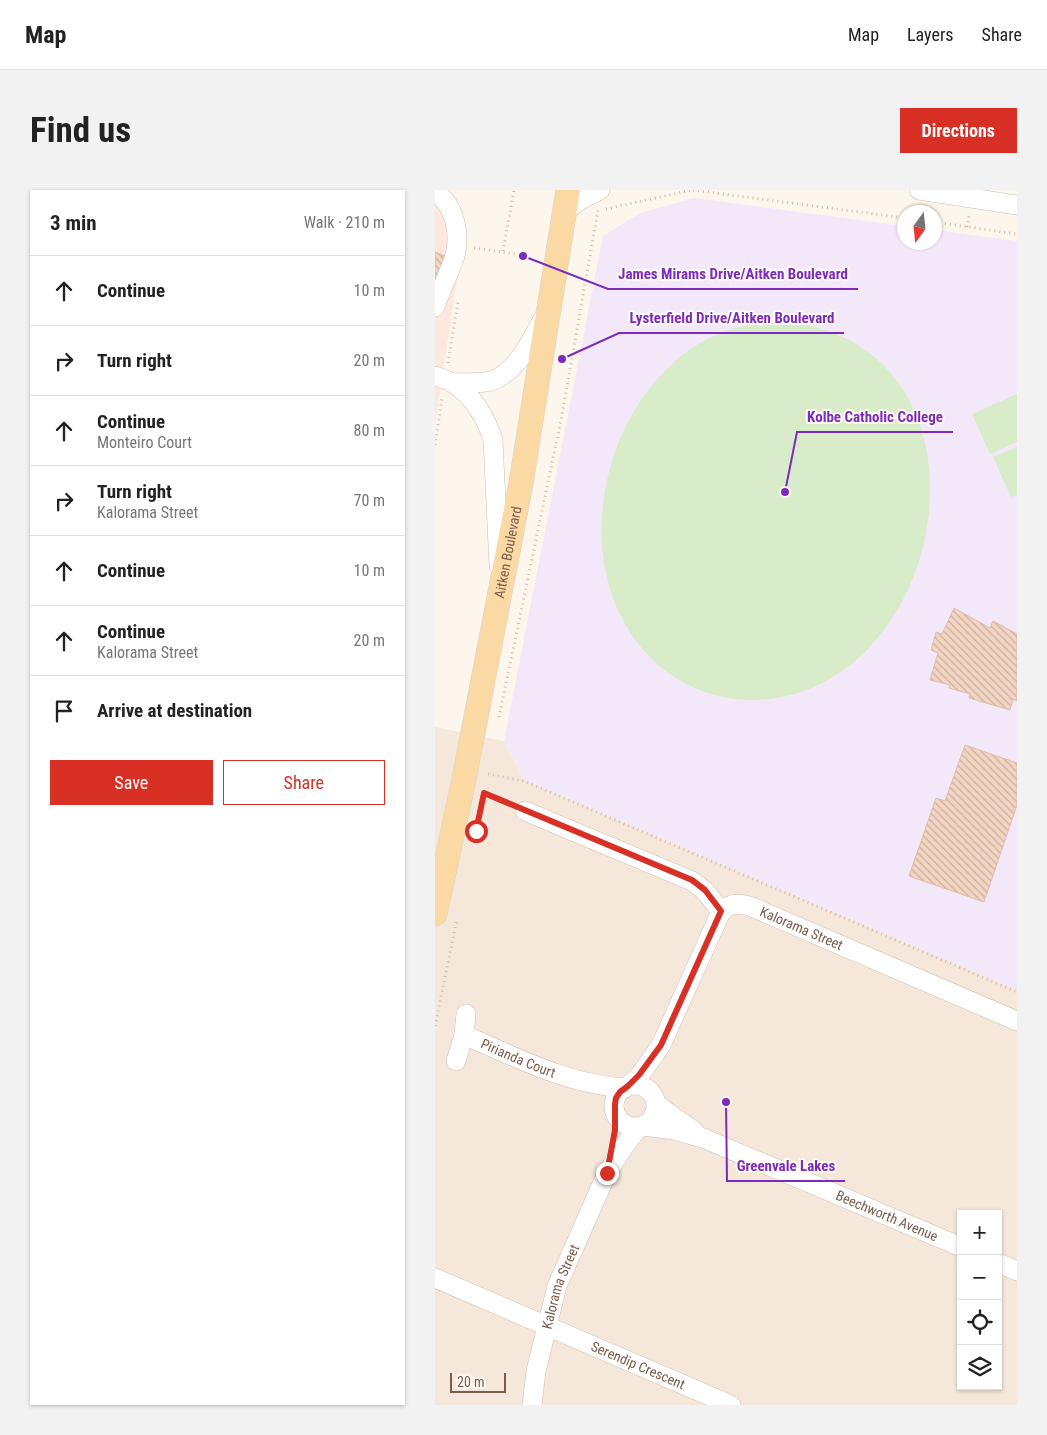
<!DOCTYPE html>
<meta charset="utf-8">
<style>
body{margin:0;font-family:"Roboto Condensed",sans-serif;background:#f2f2f2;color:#222}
.controls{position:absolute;right:15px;bottom:15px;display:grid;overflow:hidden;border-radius:0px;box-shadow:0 1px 4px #0004}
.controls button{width:45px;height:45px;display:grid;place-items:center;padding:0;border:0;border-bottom:1px solid #e0e0e0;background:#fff;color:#222;font:25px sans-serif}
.compass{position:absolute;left:462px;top:15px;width:45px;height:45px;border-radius:50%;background:#fff;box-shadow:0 1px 4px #0004;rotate:195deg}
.scale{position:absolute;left:15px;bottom:12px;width:56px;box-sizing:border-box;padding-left:5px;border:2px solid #7a5c4d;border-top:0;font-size:14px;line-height:18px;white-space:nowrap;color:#7a5c4d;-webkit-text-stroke:4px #fffaf3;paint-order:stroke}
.stop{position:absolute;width:15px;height:15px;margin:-11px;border:4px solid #d93025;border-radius:50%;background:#fff}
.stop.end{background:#d93025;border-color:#fff;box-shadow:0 1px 5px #0008}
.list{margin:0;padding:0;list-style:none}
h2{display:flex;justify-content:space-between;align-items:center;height:65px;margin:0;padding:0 20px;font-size:21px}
h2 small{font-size:16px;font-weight:400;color:#767676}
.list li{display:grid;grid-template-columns:32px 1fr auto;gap:15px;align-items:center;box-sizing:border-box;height:70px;padding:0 20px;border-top:1px solid #e0e0e0}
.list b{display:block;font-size:19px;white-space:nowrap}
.list p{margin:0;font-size:16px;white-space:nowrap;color:#767676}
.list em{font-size:16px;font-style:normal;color:#767676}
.actions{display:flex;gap:10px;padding:15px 20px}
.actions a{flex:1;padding:11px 0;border:1px solid #d93025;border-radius:0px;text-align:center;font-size:18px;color:#d93025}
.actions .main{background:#d93025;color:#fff}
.icon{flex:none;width:28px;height:28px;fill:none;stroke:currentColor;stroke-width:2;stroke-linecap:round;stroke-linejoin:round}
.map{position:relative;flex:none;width:582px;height:1215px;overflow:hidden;border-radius:0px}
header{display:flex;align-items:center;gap:30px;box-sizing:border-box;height:70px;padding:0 25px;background:#fff;border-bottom:1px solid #e0e0e0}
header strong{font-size:24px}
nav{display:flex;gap:28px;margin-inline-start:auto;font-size:18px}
.intro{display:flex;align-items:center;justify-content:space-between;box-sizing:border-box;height:120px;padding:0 30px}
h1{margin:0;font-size:35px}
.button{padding:12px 22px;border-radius:0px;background:#d93025;color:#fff;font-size:18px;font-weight:700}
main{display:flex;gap:30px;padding:0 30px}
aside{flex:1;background:#fff;border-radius:0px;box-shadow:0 1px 4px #0004}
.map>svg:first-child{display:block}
</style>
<header>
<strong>Map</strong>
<nav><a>Map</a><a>Layers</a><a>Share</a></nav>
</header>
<div class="intro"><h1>Find us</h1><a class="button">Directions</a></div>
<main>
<aside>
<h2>3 min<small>Walk · 210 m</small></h2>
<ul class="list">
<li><svg class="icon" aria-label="ahead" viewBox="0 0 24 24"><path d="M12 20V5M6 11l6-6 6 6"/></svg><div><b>Continue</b></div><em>10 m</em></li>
<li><svg class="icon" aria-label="right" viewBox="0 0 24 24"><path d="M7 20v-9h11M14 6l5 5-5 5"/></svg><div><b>Turn right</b></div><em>20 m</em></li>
<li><svg class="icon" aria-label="ahead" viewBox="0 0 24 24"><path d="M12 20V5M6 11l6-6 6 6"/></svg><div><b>Continue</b><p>Monteiro Court</p></div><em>80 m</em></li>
<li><svg class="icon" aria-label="right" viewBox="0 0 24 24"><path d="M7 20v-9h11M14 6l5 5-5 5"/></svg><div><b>Turn right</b><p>Kalorama Street</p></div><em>70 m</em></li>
<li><svg class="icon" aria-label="ahead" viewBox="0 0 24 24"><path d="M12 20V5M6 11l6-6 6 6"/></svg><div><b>Continue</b></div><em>10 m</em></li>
<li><svg class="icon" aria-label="ahead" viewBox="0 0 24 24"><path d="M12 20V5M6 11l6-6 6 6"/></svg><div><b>Continue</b><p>Kalorama Street</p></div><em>20 m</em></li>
<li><svg class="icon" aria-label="arrive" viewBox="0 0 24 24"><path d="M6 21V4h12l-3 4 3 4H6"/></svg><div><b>Arrive at destination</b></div></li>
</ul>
<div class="actions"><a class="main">Save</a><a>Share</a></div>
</aside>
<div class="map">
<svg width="582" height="1215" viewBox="0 0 582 1215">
<defs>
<pattern id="building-back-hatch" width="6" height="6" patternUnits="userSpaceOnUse" patternTransform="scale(1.25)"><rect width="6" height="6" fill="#f3d5c3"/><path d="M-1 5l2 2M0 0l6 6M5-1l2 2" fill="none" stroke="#cab0a1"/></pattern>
</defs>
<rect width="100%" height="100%" fill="#fdf6ec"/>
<path fill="#f5e8da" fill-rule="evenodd" d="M0 537 69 551 89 590 582 800V1215H0ZM526 1024H563V1196H526Z"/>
<path fill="#fde8e0" d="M0 0H13L22 8 26 27 27 55 0 236Z"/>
<path fill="#f3e8fa" d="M259 8 469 36 470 52H500V40L582 51V800L89 590 69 551 168 46 205 23Z"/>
<g fill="#d8ecc9">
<path d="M332 132C515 130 538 351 431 461 400 492 361 510 316 510 285 510 253 499 228 479 126 396 159 214 268 151 288 140 310 135 332 132Z"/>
<path d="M582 204V252L555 264 537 224Z"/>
<path d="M582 257V305L576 307 558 267Z"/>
</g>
<g fill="url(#building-back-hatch)" stroke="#e6bba3">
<path d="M0 62 10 66 0 91Z"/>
<path d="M519 418 555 438 558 431 582 444V511L578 509 575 520 534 508 535 504 514 498 515 495 495 490 503 463 496 460 501 442 507 444Z"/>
<path d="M530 555 582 573V615L549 712 474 686 501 608 510 611Z"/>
</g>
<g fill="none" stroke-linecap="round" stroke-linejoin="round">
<g stroke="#d1beb0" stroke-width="20">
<g id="minor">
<path d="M484 0 582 15"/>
<path d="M0 2C21 15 26 47 19 69 13 86 5 101 0 117"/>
<path d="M130 21 149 8 165 0"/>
<path d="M0 186C6 188 13 190 18 193 38 206 51 228 58 250L64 376"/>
<path d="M18 193C29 192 45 194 56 191 83 182 96 150 109 127"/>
<path d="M90 621 257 691 270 701 286 721"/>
<path id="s1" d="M29 845C81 867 133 895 190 898"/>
<path d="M21 871 29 845 31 824"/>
<circle cx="200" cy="916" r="21"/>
<path id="s2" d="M193 896 205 885 226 855 285 724C293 712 305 713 317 717L582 831"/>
<path d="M221 914 259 941"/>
<path id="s3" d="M209 936 239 940 268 948 526 1057"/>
<path d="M563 1073 582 1081"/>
<path id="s4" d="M0 1088 296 1215"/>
<path id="s5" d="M97 1215 101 1181 122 1096 172 983C183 967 191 950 205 937"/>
</g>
</g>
<g stroke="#dad1cd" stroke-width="25">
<g id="major">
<path id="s6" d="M0 724 28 594 85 299 133 0"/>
</g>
</g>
<g stroke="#d9b8a5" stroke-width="3" stroke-dasharray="1 4" stroke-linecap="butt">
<path d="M258 0 470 28"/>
<path d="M171 19 257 0"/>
<path d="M500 32 582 44"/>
<path d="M532 37 534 25"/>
<path d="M39 58 88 65"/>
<path d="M68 61 79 0"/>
<path d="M13 173 23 112"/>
<path d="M0 255 7 209"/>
<path d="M64 527 127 225 163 20"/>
<path d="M53 584 89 591 582 802"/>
<path d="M47 602 75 615"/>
<path d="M0 836 22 729"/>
</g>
<use href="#minor" stroke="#fff" stroke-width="19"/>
<use href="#major" stroke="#fbd9a5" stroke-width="24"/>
</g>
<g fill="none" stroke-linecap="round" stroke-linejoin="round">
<path stroke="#d93025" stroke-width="6" d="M41 641 49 603 257 690 270 700 286 721 226 855 204 885 193 896 185 902 181 908 180 914V940L172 983"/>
</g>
<g text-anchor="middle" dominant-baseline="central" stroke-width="4" stroke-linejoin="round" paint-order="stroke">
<g font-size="14" fill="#7a5c4d" stroke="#fffaf3">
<text stroke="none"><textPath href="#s6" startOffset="369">Aitken Boulevard</textPath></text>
<text stroke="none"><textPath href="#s2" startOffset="286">Kalorama Street</textPath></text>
<text stroke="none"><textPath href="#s1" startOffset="59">Pirianda Court</textPath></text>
<text stroke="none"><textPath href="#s3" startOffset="260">Beechworth Avenue</textPath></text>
<text stroke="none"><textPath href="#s5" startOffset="122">Kalorama Street</textPath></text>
<text stroke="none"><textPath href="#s4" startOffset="221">Serendip Crescent</textPath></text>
</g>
</g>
<path fill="none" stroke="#7b2cbf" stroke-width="2" d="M88 66L173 99H423M127 169L184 143H409M350 302L362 242H518M291 912L292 991H410"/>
<g fill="#7b2cbf" stroke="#fffaf3" stroke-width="2">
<circle cx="88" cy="66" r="5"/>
<circle cx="127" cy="169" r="5"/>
<circle cx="350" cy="302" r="5"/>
<circle cx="291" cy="912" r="5"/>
</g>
<g font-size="15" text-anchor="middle" font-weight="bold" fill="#7b2cbf" stroke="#fffaf3" stroke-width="4" stroke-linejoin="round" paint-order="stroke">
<text x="298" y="89">James Mirams Drive/Aitken Boulevard</text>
<text x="297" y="133">Lysterfield Drive/Aitken Boulevard</text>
<text x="440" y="232">Kolbe Catholic College</text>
<text x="351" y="981">Greenvale Lakes</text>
</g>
</svg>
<div class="controls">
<button>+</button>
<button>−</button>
<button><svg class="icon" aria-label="locate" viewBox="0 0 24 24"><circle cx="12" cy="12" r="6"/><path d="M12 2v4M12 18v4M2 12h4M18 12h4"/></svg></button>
<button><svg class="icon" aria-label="layers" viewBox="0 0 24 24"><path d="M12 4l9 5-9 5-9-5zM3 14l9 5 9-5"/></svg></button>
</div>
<svg class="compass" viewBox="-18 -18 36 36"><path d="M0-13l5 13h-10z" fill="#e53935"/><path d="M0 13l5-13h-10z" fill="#767676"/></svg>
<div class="scale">20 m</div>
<div class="stop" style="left:41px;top:641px"></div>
<div class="stop end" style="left:172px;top:983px"></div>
</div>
</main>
